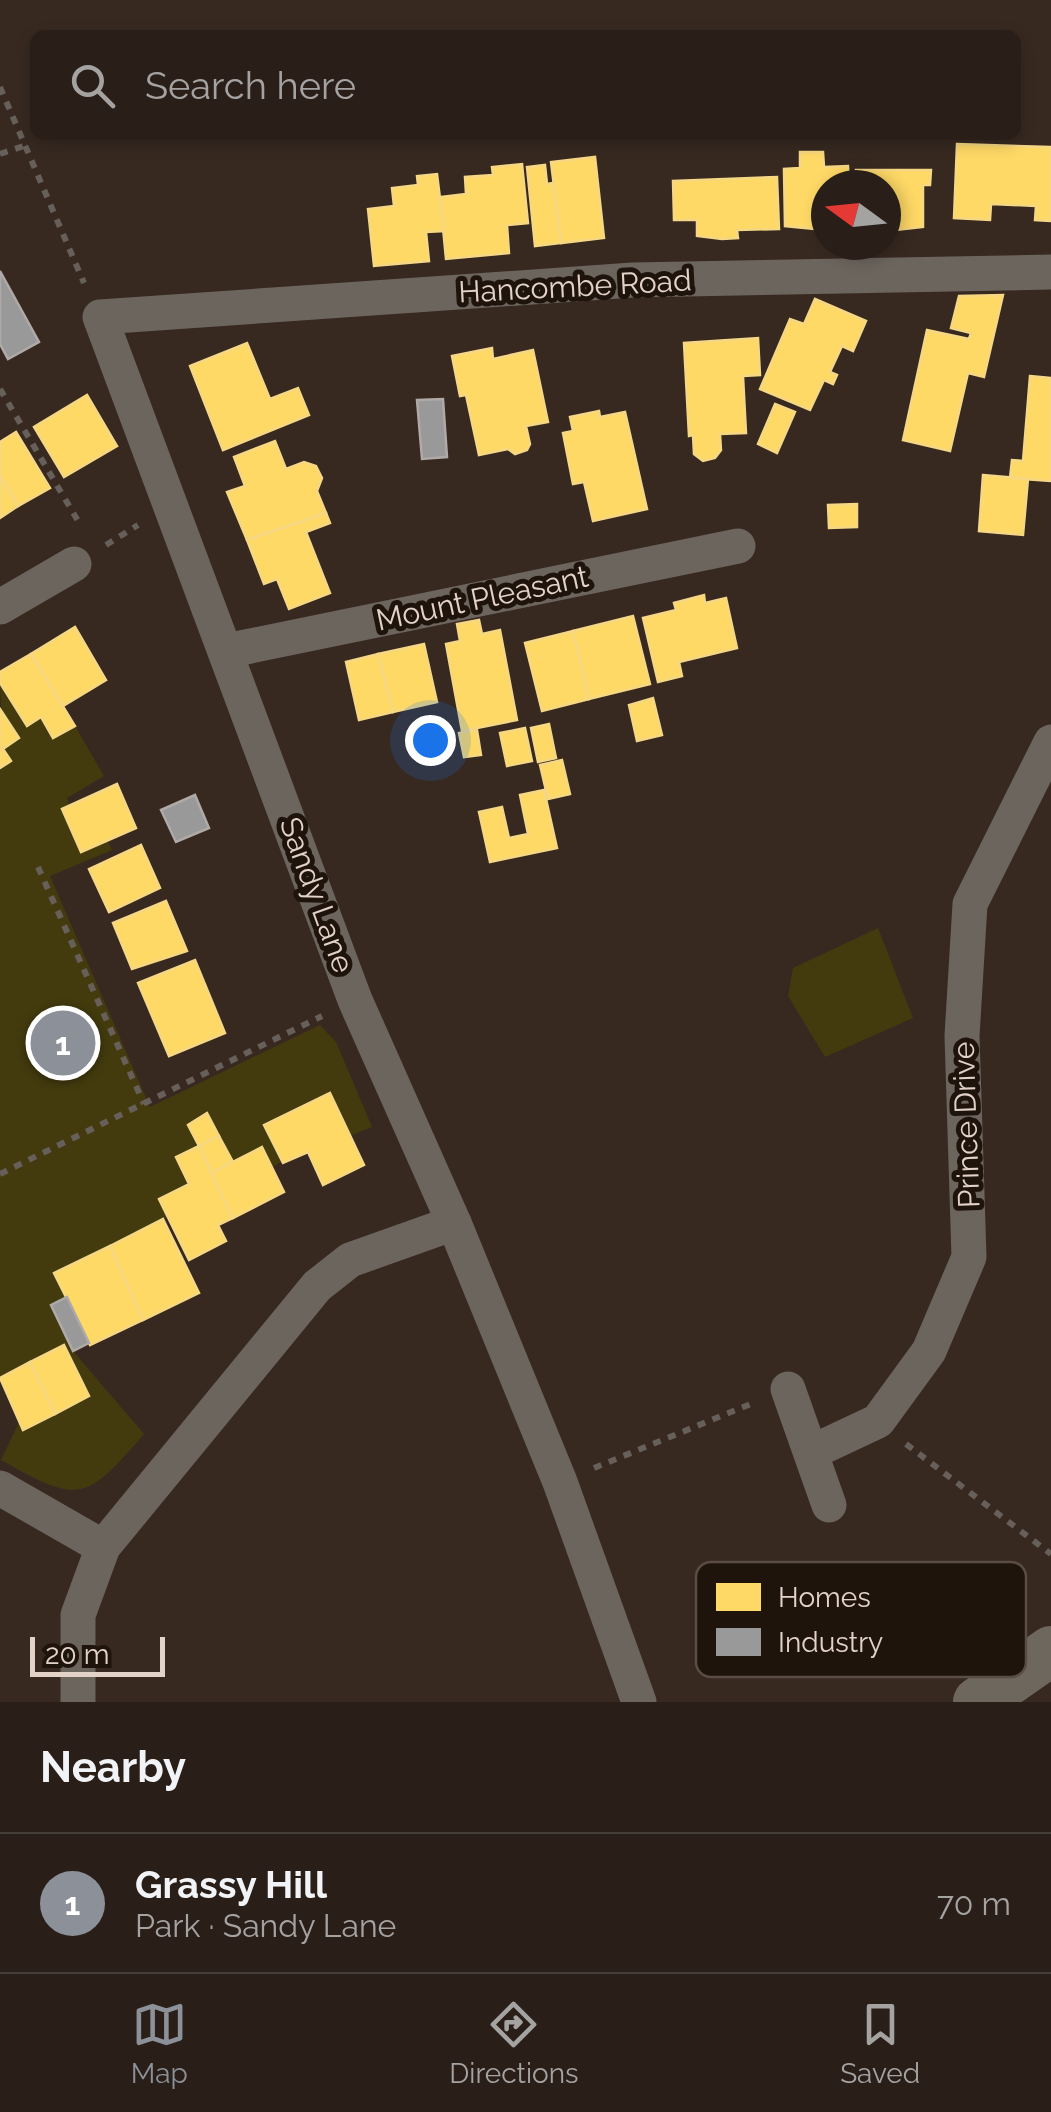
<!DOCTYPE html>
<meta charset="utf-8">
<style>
body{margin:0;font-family:Raleway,sans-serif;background:#312721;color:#f1f3f6}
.compass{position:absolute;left:811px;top:170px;width:90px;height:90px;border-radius:50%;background:#291f18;box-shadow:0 5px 15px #0003;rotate:285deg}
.scale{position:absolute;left:30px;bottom:25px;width:135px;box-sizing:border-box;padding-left:10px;border:5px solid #e2d2c8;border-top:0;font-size:28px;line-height:35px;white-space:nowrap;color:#e2d2c8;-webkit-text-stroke:8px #1f140c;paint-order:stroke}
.you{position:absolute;left:430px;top:740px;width:35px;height:35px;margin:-25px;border:8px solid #fff;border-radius:50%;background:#1a73e8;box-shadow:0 0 0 15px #1a73e833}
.badge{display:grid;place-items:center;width:65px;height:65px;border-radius:50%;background:#8c9099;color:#fff;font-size:32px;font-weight:700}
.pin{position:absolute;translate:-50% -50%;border:5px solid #fff;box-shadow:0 2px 10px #0006}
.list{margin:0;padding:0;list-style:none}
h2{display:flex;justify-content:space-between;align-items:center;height:130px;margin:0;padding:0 40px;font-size:42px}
h2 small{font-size:32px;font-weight:400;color:#a5a2a2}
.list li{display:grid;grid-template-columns:65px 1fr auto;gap:30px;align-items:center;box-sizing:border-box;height:140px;padding:0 40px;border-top:2px solid #453d37}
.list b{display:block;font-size:38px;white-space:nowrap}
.list p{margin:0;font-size:32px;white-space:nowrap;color:#a5a2a2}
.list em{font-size:32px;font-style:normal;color:#a5a2a2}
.icon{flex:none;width:55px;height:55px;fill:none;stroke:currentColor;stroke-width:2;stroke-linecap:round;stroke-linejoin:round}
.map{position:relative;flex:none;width:1051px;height:1702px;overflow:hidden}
.search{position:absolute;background:#291f18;box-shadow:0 5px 15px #0003;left:30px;right:30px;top:30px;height:110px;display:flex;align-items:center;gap:25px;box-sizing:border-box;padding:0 35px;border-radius:15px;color:#a5a2a2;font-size:38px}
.sheet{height:270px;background:#291f18}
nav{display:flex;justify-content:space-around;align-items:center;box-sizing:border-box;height:140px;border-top:2px solid #453d37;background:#291f18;font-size:28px;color:#a5a2a2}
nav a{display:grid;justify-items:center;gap:5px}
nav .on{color:#8c9099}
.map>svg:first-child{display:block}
</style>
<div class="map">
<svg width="1051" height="1702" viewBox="0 0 1051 1702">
<rect width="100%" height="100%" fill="#372920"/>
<g fill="#433b0e">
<path d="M0 683 27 726 41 717 54 738 75 726 104 776 67 798 70 806 62 809 81 852 107 840 112 850 50 876 150 1107 320 1025 336 1042 372 1127 350 1136 330 1094 264 1125 281 1162 272 1167 262 1147 233 1162 207 1114 188 1125 199 1146 176 1157 189 1184 160 1199 168 1217 54 1273 67 1297 51 1306 73 1351 144 1434C86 1501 80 1505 1 1460L19 1422 24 1429 89 1396 64 1345 0 1378V768L11 760 3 749Z"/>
<path d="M878 928 913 1018 825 1057 788 996 793 968Z"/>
</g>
<g fill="#ffd966" stroke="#f6d783" stroke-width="2.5">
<path d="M957 144 1051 147V221L1035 220 1036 206 991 204 990 220 954 218Z"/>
<path d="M800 152H823L824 167 848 166 849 185H826V230L785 226 784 169 800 168Z"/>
<path d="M595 157 604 238 561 243 551 162Z"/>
<path d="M522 164 528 223 507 225 509 253 446 259 440 197 466 194 465 177 493 175 492 167Z"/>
<path d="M545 165 547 184 553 183 561 243 535 246 527 167Z"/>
<path d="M856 170H931L930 185H923V227L886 231V185H856Z"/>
<path d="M437 174 444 231 426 232 429 261 374 266 368 209 394 206 392 188 418 185 417 176Z"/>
<path d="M777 177 779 229 737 230 738 238 722 239 697 236V220H674L673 181Z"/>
<path d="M1003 295 984 377 968 373 950 451 903 440 927 330 969 339 971 333 951 328 959 296Z"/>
<path d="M815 299 866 321 853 351 842 346 830 372 837 375 833 384 824 380 810 410 760 389 790 319 804 324Z"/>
<path d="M758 338 760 375 743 376 746 433 720 434 721 450 715 458 703 461 694 454 693 435 689 436 684 343Z"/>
<path d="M247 343 270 399 298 388 309 415 223 450 190 366Z"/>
<path d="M492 348 493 359 533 350 548 422 526 426 530 444 527 450 515 454 508 449 479 455 466 395 460 396 452 356Z"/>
<path d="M1030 376 1051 378V481L1010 478 1012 460 1023 461Z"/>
<path d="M87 395 117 446 64 477 34 427Z"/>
<path d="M775 404 795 412 777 453 758 444Z"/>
<path d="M599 411 600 417 625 412 647 509 593 521 584 482 573 484 563 433 573 431 570 417Z"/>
<path d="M16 432 50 488 18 506 0 476V442Z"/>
<path d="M275 441 286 469 304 462 316 466 322 478 317 491 326 513 247 540 227 492 245 486 234 457Z"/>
<path d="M983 475 1028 479 1023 535 979 531Z"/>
<path d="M0 476 18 506 0 518Z"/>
<path d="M857 504V527L829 528 828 505Z"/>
<path d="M326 513 330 523 306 532 330 593 289 609 277 579 264 584 247 540Z"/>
<path d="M704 595 705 603 726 598 737 648 679 662 682 676 658 682 643 618 676 610 674 603Z"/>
<path d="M633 616 650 684 589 699 573 631Z"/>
<path d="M479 620 482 634 500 630 517 720 462 731 446 644 460 641 457 624Z"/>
<path d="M75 627 106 680 63 706 31 654Z"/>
<path d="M573 631 589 699 542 711 525 643Z"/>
<path d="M424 644 437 702 393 712 378 654Z"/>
<path d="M31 654 75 726 53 738 41 717 27 726 0 683V672Z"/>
<path d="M378 654 393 712 359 720 346 662Z"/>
<path d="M653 698 662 735 637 741 629 705Z"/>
<path d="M0 709 19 738 3 749 11 761 0 768Z"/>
<path d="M549 724 556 758 538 762 531 728Z"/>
<path d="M525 728 532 761 507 766 500 733Z"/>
<path d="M477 730 481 755 464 757 459 733Z"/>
<path d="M562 760 570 794 548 799 540 765Z"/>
<path d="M117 784 136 828 81 852 62 809Z"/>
<path d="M544 790 557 848 490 862 479 812 502 807 509 838 528 834 520 795Z"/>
<path d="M141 845 160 888 109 912 89 869Z"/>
<path d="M166 901 187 951 132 969 113 923Z"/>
<path d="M195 960 225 1033 169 1056 138 983Z"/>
<path d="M330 1093 364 1165 323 1185 308 1152 283 1163 264 1125Z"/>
<path d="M207 1113 219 1136 199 1146 188 1125Z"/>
<path d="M219 1136 233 1162 211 1173 199 1146Z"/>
<path d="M199 1146 233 1218 218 1225 226 1241 189 1260 159 1199 189 1184 176 1157Z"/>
<path d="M262 1147 284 1192 233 1218 211 1173Z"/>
<path d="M163 1219 199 1293 143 1320 110 1246Z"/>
<path d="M110 1246 143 1320 90 1345 54 1273Z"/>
<path d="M64 1345 89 1396 55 1414 30 1362Z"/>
<path d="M30 1362 55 1414 23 1430 0 1378Z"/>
</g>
<g fill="#999" stroke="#afaaa7" stroke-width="2.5">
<path d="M0 271 39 342 8 359 0 344Z"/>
<path d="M443 399 447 457 422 459 417 400Z"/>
<path d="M195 795 209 828 176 842 161 810Z"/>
<path d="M67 1297 89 1343 73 1351 51 1305Z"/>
</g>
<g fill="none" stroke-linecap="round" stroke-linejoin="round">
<g stroke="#675f59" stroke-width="6" stroke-dasharray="8 8" stroke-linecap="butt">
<path d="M0 87 84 283"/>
<path d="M0 154 24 146"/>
<path d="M0 389 81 526"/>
<path d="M106 545 138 525"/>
<path d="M38 867 144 1104"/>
<path d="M0 1174 322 1016"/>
<path d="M906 1444 1051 1554"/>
<path d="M594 1468 753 1403"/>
</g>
<g stroke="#6c655e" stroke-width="35">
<path d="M0 607 74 564"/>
<path d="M226 651 738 546"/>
<path d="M788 1389 829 1505"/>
<path d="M812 1452 878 1421 929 1351 969 1257 962 1036 970 904 1051 742"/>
<path d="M0 1488 103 1547"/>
<path d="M78 1702V1615L103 1547 317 1286 350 1260 454 1223"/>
<path d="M639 1702 560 1482 454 1223 355 1000 100 317 633 280 1051 272"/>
</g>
<path stroke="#6e675e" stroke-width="50" d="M978 1702 1051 1651"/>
</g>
<g text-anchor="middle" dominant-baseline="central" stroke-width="10" stroke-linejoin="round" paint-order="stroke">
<g font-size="30" fill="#e2d2c8" stroke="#1f140c">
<text transform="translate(575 286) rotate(-3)">Hancombe Road</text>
<text transform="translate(482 598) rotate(-12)">Mount Pleasant</text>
<text transform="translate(317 895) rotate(70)">Sandy Lane</text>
<text transform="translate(966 1125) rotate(-92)">Prince Drive</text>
</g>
</g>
<rect x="696" y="1562" width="330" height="115" rx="15" fill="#1f140c" stroke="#5a4d44" stroke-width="2.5"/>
<rect x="716" y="1583" width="45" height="28" fill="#ffd966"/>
<rect x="716" y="1628" width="45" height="28" fill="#999"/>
<g font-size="28" fill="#e2d2c8">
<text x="778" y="1607">Homes</text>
<text x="778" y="1652">Industry</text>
</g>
</svg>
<svg class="compass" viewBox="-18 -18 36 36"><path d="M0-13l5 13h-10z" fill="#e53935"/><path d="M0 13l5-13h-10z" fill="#a5a2a2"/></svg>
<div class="scale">20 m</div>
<div class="you"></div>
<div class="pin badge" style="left:63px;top:1043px">1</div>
<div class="search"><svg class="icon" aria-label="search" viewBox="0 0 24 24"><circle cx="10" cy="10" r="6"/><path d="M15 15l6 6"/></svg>Search here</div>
</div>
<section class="sheet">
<h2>Nearby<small></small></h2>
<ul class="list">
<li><span class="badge">1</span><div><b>Grassy Hill</b><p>Park · Sandy Lane</p></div><em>70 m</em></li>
</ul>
</section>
<nav>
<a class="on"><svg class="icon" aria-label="map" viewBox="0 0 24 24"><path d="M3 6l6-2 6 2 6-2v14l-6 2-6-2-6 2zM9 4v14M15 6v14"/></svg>Map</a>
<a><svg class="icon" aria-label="directions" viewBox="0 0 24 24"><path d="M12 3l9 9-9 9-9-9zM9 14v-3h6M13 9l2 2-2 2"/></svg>Directions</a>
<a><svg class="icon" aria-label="saved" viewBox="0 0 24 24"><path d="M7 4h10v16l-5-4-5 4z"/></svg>Saved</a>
</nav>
